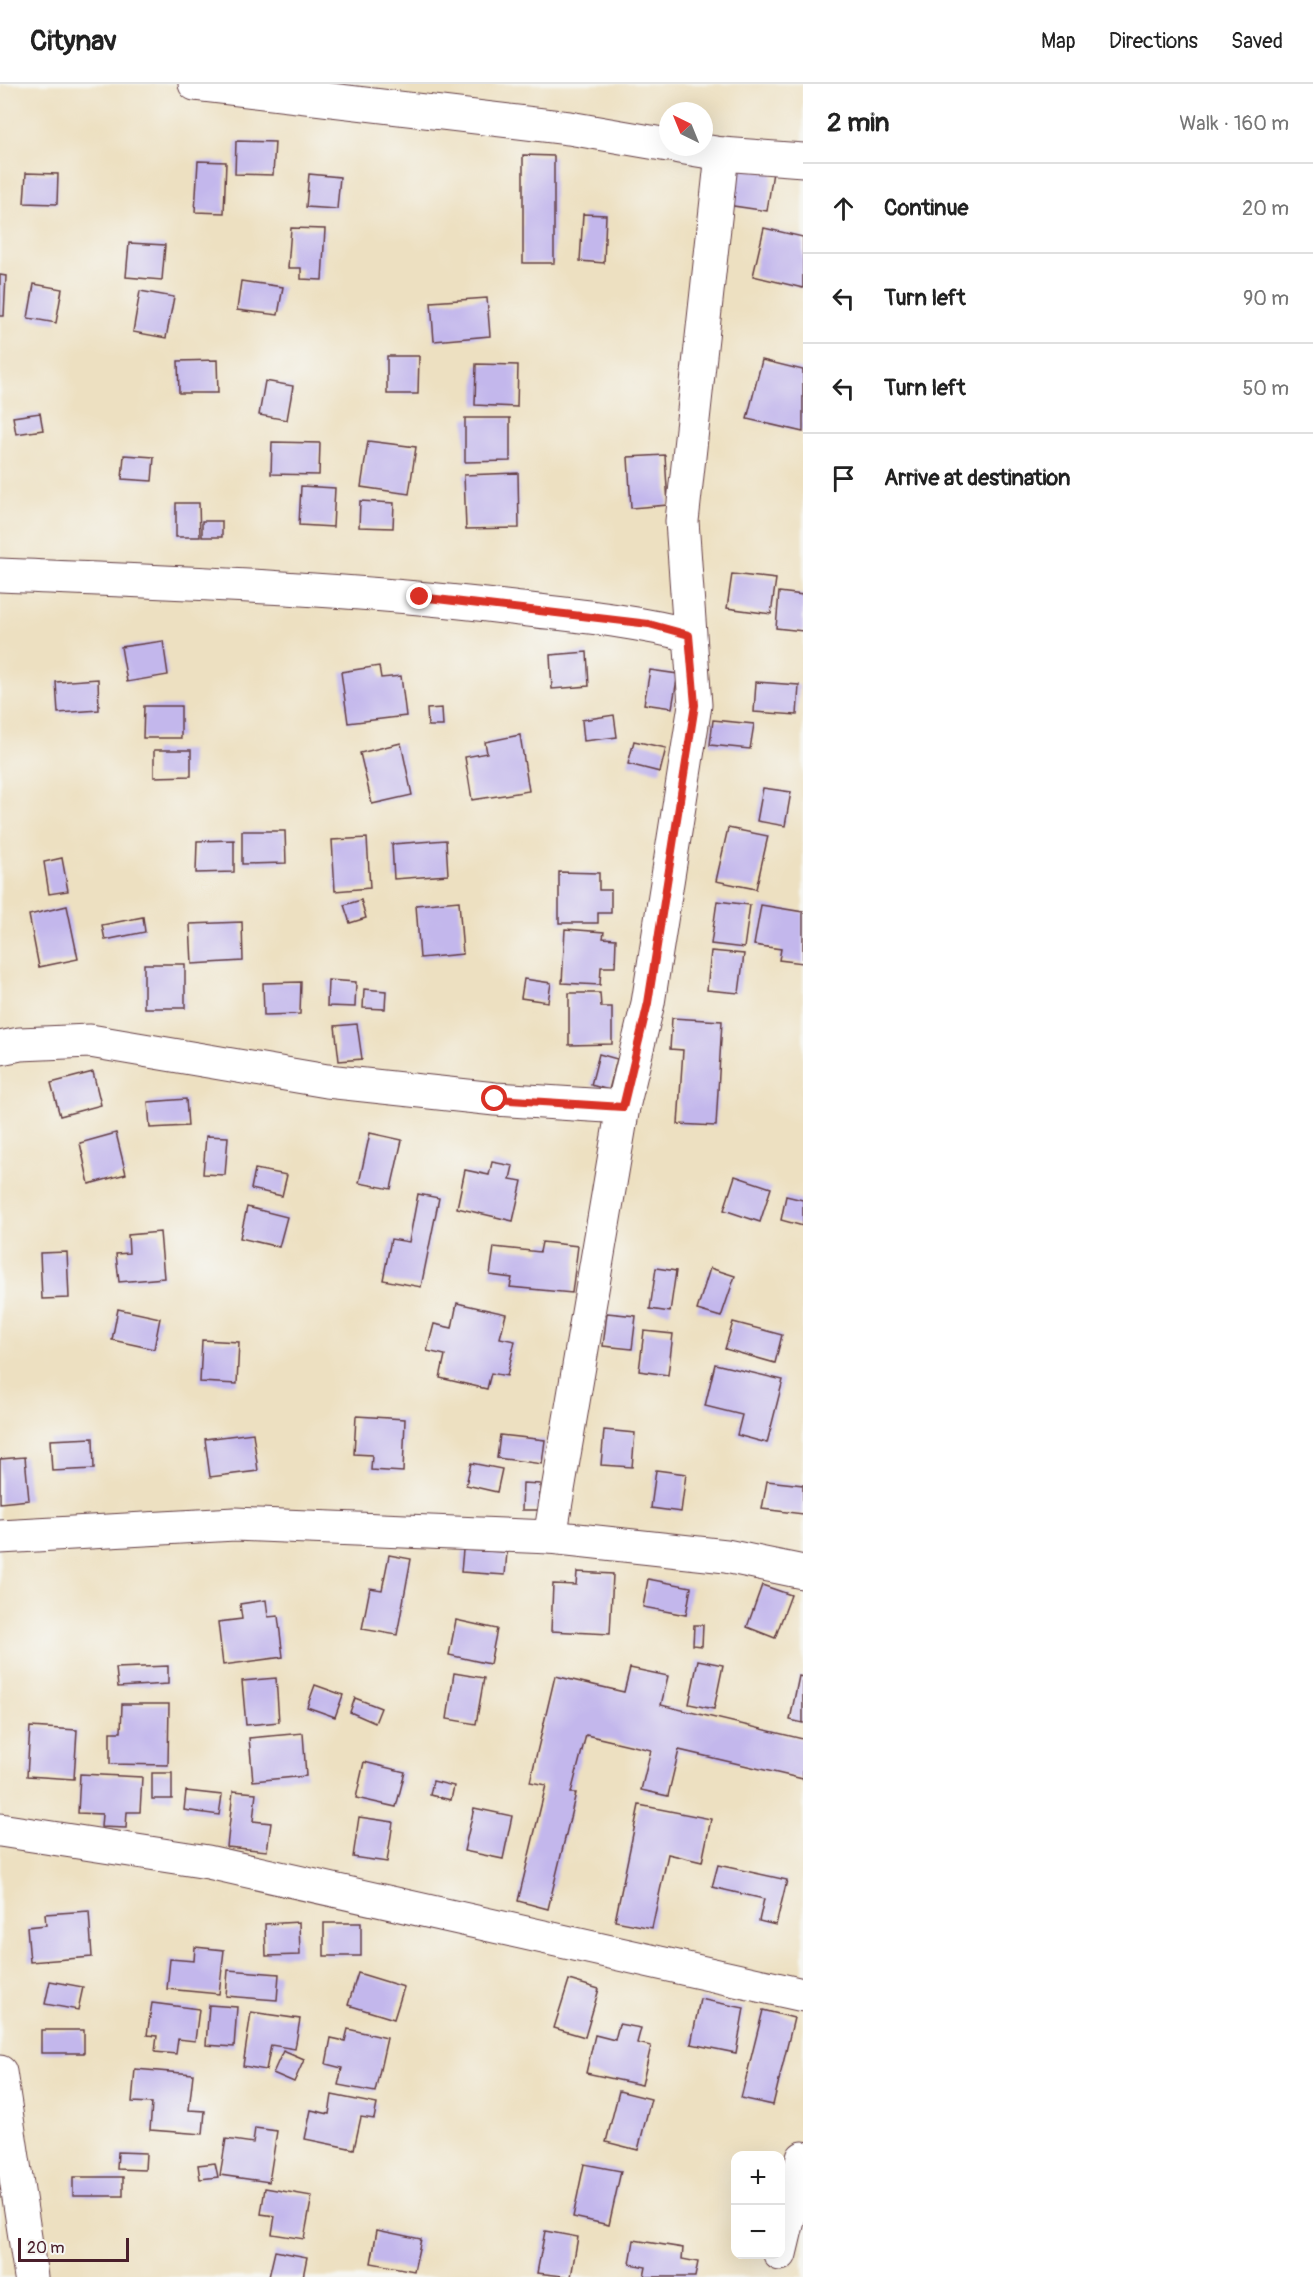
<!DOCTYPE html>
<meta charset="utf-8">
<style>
body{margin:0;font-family:Pangolin,sans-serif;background:#f6f6f6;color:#222}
.controls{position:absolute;right:18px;bottom:18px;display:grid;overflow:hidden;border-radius:12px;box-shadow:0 6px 24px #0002}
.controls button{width:54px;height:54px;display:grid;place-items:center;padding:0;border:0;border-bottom:2px solid #e0e0e0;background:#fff;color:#222;font:30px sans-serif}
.compass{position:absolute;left:659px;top:18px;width:54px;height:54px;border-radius:50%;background:#fff;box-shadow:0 6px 24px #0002;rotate:317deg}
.scale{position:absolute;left:18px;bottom:15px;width:111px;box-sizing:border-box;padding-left:6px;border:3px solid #4a1f2b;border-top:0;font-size:16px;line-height:21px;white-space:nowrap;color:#4a1f2b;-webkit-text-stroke:4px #f6f6f2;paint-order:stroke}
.stop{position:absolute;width:18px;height:18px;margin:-14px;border:4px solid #d93025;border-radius:50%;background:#fff}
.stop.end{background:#d93025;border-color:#fff;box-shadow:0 2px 6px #0008}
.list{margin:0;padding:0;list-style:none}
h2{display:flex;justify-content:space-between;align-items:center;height:78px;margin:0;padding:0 24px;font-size:26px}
h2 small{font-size:20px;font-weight:400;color:#767676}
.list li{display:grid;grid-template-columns:39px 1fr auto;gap:18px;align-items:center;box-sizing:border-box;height:90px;padding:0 24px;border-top:2px solid #e0e0e0}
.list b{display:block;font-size:22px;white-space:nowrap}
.list em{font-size:20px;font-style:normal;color:#767676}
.icon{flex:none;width:33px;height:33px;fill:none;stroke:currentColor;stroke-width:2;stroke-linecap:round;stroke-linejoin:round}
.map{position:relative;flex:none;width:803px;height:2193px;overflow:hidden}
header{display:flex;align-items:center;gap:36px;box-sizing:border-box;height:84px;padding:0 30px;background:#fff;border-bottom:2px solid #e0e0e0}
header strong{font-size:28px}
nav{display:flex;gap:33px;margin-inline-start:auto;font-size:21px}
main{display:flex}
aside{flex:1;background:#fff}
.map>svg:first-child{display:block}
</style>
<header>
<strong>Citynav</strong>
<nav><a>Map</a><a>Directions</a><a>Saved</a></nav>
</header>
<main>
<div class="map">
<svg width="803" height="2193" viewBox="0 0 803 2193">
<rect width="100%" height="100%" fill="#f6f6f2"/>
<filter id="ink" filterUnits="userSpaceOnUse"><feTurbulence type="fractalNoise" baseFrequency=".0167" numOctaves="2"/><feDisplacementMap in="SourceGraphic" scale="12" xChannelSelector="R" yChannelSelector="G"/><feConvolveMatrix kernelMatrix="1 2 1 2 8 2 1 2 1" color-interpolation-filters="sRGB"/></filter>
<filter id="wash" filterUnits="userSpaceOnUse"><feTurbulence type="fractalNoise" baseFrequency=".008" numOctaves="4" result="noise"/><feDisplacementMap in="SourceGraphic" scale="24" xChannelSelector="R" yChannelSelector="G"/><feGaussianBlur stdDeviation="1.35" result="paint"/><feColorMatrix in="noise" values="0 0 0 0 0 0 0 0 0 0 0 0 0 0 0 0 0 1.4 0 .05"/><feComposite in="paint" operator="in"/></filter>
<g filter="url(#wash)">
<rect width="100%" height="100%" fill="#ede0c1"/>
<g id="blocks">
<g fill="#c3b7ec">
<path d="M236 57 275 58 273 91 235 90Z"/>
<path d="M523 71 554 72V179H523Z"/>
<path d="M198 77 226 78 224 129 195 128Z"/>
<path d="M734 82 773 88 767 127 727 121Z"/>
<path d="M26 89 58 90 57 120 24 119Z"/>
<path d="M309 90 340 93 337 125 306 123Z"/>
<path d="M583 130 606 131 604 179 580 177Z"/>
<path d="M291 144 325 145 322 196 301 195V184H288Z"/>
<path d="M764 144 803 153V204L753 192Z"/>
<path d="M129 159 165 161 162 196 126 193Z"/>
<path d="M0 191 6 192 4 232H0Z"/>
<path d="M241 197 283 203 278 231 237 226Z"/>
<path d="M34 200 62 205 56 239 28 234Z"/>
<path d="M140 207 174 213 166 254 133 248Z"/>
<path d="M487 214 490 252 434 257 431 218Z"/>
<path d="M387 272H419L418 310H387Z"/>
<path d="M217 276 218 309H179L178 277Z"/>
<path d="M762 276 803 286V348L747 335Z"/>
<path d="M476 280 518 281 517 323 475 321Z"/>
<path d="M265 297 293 302 287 336 259 331Z"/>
<path d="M40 329 43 346 16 350 13 333Z"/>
<path d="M465 334H510V377L465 378Z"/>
<path d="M368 357 416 363 409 410 361 403Z"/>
<path d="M272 358 320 359 319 391 271 390Z"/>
<path d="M124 371 154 373 152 397 122 395Z"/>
<path d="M665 371 668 421 631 424 628 373Z"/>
<path d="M518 389 519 444 466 445 464 391Z"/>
<path d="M301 402 335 404 333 443 299 441Z"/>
<path d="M360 417 394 419 393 444 359 443Z"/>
<path d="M176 419H199L200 453H176Z"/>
<rect x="202" y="437" width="20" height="16"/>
<path d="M732 490 776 495 771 530 727 524Z"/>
<path d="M779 508 803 511V547L776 544Z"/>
<path d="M163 557 168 591 127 598 121 563Z"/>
<path d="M587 568 589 602 552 605 550 571Z"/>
<path d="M379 582 381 594 401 592 406 632 348 639 341 588Z"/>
<path d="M650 586 678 590 672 624 644 620Z"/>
<path d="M98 595 99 626 58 629 56 598Z"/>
<path d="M756 598 799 601 797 631 754 628Z"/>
<path d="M144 622H181V654H143Z"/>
<path d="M442 624 443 642H428L427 625Z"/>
<path d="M614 631 617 653 584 657 582 636Z"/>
<path d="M713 636 754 640 750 665 710 661Z"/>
<path d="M520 651 529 707 472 716 465 673 487 669 485 658Z"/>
<path d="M634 657 666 664 660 688 628 680Z"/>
<path d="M401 659 412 711 372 720 360 669Z"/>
<path d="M154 666H191V692L154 693Z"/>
<path d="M763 704 791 708 785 742 757 737Z"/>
<path d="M728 744 768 752 756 805 716 797Z"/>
<path d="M242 747H285L286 779 242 780Z"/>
<path d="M367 754 370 804 335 807 332 756Z"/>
<path d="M234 756V788L196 789 197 757Z"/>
<path d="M446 756 448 791 394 795 392 760Z"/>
<path d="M62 774 68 807 49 810 44 778Z"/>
<path d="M559 788 599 789V806H611V829H598V839H559Z"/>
<path d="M361 816 366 834 350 839 344 821Z"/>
<path d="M459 817 463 870 420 874 416 821Z"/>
<path d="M717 817 750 821 744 864 711 860Z"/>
<path d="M761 821 803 828V879L779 876 781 865 754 861Z"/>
<path d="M67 822 78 875 39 883 29 831Z"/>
<path d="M143 833 145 848 105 856 102 841Z"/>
<path d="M242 838 243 877 192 880 190 840Z"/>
<path d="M565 845 604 848 603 854 616 855 615 883H601L600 901 562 899Z"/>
<path d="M711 867 744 870 739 909 707 906Z"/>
<rect x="144" y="880" width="41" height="44"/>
<path d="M524 895 551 899 548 918 521 914Z"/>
<path d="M328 896 356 898 355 923 327 922Z"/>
<path d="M301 898 300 930 264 931 263 899Z"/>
<path d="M364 905 386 907 385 925 363 924Z"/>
<path d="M569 909H600L601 923H612V960L569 961Z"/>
<path d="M672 934 722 937 716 1042 678 1040 683 966 670 965Z"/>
<path d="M357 940 362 975 339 977 335 942Z"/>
<path d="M599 970 617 975 609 1006 591 1001Z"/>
<path d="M93 988 101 1021 60 1032 51 999Z"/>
<path d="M186 1015 188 1042 150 1044 148 1018Z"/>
<path d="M116 1049 126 1090 89 1100 80 1059Z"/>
<path d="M370 1049 402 1056 391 1105 359 1099Z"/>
<path d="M206 1052 228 1053 225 1091 203 1090Z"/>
<path d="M492 1078 513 1082 510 1095 522 1097 513 1137 457 1124 465 1086 489 1091Z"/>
<path d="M255 1085 287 1091 282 1112 251 1105Z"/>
<path d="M735 1092 771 1104 760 1138 724 1126Z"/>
<path d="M418 1110 439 1114 421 1203 383 1196 391 1155 409 1158Z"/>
<path d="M786 1112 803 1116V1142L781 1136Z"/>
<path d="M247 1123 287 1133 279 1163 240 1154Z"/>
<path d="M160 1148 164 1194 119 1198 116 1170 129 1169 128 1151Z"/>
<path d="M542 1158 578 1162 572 1209 510 1203 512 1194 490 1191 494 1163 540 1168Z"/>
<path d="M67 1168 69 1214 42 1215 40 1169Z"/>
<path d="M656 1184 676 1187 670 1228 650 1225Z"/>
<path d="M710 1184 735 1192 721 1233 697 1226Z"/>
<path d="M457 1219 506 1230 500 1254 515 1257 507 1292 491 1289 487 1305 440 1294 445 1271 427 1267 434 1240 452 1244Z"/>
<path d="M118 1225 160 1234 154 1265 112 1256Z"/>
<path d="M607 1229 636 1232 632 1265 603 1262Z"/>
<path d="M733 1238 782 1251 775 1279 725 1265Z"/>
<path d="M644 1247 673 1250 668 1291 639 1287Z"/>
<path d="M202 1256 239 1258 237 1300 200 1298Z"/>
<path d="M715 1280 783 1296 767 1359 737 1351 742 1331 705 1322Z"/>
<path d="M356 1332 405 1335 403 1388 371 1386 372 1371 354 1370Z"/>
<path d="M604 1346 635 1349 632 1383 601 1381Z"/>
<path d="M253 1349 258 1387 210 1393 205 1355Z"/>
<path d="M500 1351 545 1356 542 1380 497 1374Z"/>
<path d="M93 1354 94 1385 52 1387 50 1356Z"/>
<path d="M25 1373 29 1416 0 1419V1375Z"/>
<path d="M471 1379 502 1385 497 1408 466 1401Z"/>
<path d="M656 1386 686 1390 681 1428 651 1424Z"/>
<path d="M767 1397 803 1401V1430L762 1425Z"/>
<path d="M523 1399 540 1400 539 1426H522Z"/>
<path d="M463 1466 507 1468 505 1491 461 1488Z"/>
<path d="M389 1471 411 1475 397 1551 362 1545 370 1504 382 1506Z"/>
<path d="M577 1488 613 1490 610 1550 551 1547 553 1500 576 1501Z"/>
<path d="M648 1495 691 1503 686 1531 643 1523Z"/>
<path d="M762 1501 791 1511 775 1554 747 1543Z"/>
<path d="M266 1516 268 1533 278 1532 283 1573 223 1581 218 1538 242 1535 240 1520Z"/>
<path d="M456 1536 497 1545 490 1580 449 1571Z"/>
<path d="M694 1541H703L702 1562 693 1561Z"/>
<path d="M698 1576 723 1581 714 1625 689 1620Z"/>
<path d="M168 1582V1600L118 1603 116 1584Z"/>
<path d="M630 1584 668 1592 661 1621 803 1655V1695L679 1666 668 1712 641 1706 651 1666 586 1651 571 1709H576L548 1825 518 1817 546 1701 530 1698 555 1592 624 1608Z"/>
<path d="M454 1589 484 1594 476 1640 447 1635Z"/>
<path d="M799 1592 803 1593V1639L790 1636Z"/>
<path d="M276 1594 279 1638 246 1641 242 1597Z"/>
<path d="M315 1601 343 1611 335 1633 307 1623Z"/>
<path d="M355 1614 381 1624 375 1639 350 1628Z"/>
<path d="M122 1620H169L168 1681 110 1680V1648H121Z"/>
<path d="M30 1643 77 1646 74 1695 27 1692Z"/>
<path d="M303 1649 306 1692 253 1697 249 1654Z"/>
<path d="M364 1678 405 1688 396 1723 356 1714Z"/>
<rect x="152" y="1689" width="20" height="26"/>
<path d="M80 1690 142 1693 140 1728H127L126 1744 101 1743 102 1730 78 1729Z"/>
<path d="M433 1697 454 1702 451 1716 430 1711Z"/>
<path d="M186 1707 222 1711 219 1731 184 1726Z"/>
<path d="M233 1707 256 1709 253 1737 271 1739 267 1767 227 1763Z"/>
<path d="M639 1721 711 1735 702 1778 668 1770 652 1844 615 1837Z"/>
<path d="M474 1724 512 1732 503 1775 464 1767Z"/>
<path d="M359 1733 393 1738 387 1778 353 1773Z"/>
<path d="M718 1781 787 1796 776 1841 759 1837 764 1815 712 1803Z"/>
<path d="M89 1827 92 1873 30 1878 27 1843 46 1841 45 1830Z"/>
<path d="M299 1838 300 1871 266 1872 265 1840Z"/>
<rect x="324" y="1839" width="37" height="33"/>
<path d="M195 1863 224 1866 219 1910 167 1905 170 1875 194 1877Z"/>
<path d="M228 1886 279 1890 277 1916 226 1912Z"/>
<path d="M358 1889 404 1903 394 1935 348 1921Z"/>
<path d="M569 1896 599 1905 585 1953 554 1944Z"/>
<path d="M50 1897 83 1903 78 1926 45 1920Z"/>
<path d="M700 1915 744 1924 736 1969 691 1960Z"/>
<path d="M152 1919 199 1925 195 1957 178 1955 176 1970 155 1968 157 1952 147 1951Z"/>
<path d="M209 1921 237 1923 234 1963 206 1961Z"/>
<path d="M763 1926 794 1934 773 2021 741 2014Z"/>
<path d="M251 1928 300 1935 295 1965 271 1961 266 1986 243 1982Z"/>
<path d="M619 1940 641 1944 637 1959 651 1962 642 2001 586 1989 595 1951 615 1956Z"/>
<path d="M348 1945 387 1954 375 2008 338 2001 342 1984 326 1980 331 1954 345 1957Z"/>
<rect x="41" y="1946" width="43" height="23"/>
<path d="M283 1967 304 1976 294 1998 273 1989Z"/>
<path d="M135 1985 193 1990 189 2026 205 2027 203 2050 150 2046 152 2019 132 2018Z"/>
<path d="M619 2007 651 2015 638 2066 606 2058Z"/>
<path d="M332 2011 377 2020 374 2035 361 2033 354 2065 305 2055 311 2026 329 2030Z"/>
<path d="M255 2044 277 2047 269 2098 220 2091 226 2055 253 2059Z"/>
<path d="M118 2068 146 2069 145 2086 117 2085Z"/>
<path d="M215 2079 218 2093 200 2095 198 2081Z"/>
<path d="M584 2080 621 2087 609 2141 573 2133Z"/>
<rect x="73" y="2093" width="50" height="19"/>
<path d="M265 2104 312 2112 304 2155 272 2150 275 2132 261 2130Z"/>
<path d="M377 2146 421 2155 414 2187 371 2179Z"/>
<path d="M545 2147 578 2153 571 2193 537 2189Z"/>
<path d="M634 2156 683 2164 682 2175 698 2178 695 2193H644L646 2183 630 2180Z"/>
<path d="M275 2167 307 2173 303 2193H269Z"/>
</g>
</g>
</g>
<g filter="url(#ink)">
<use href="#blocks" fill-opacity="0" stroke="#623c42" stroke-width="1.5"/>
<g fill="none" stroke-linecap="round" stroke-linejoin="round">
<g stroke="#623c42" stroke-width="35">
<g id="street">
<path d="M195 0 569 44 668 61"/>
<path d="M679 63 722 70 803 76"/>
<path d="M0 491C168 498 337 503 504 523 566 531 628 535 689 551"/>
<path d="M0 964 20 960 90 957 327 997 495 1015 623 1023"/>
<path d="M0 1453 235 1440 550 1453 726 1472 803 1488"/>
<path d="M550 1453 623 1023 648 919 695 621 682 437 722 70"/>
<path d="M0 1746 208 1778 803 1911"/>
<path d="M0 1988 31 2193"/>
<path d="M780 2170 803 2074"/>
</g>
</g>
<use href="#street" stroke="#fff" stroke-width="33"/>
</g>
</g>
<g fill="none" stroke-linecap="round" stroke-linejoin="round" filter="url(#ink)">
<path stroke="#d93025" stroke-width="8" d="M420 513 649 540 689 551 695 621 648 919 623 1023 495 1015"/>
</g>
</svg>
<div class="controls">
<button>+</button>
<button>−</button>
</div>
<svg class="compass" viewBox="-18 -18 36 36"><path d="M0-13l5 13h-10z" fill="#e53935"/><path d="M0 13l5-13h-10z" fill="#767676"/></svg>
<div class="scale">20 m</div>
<div class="stop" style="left:495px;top:1015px"></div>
<div class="stop end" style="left:420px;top:513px"></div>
</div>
<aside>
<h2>2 min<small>Walk · 160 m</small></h2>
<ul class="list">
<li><svg class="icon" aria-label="ahead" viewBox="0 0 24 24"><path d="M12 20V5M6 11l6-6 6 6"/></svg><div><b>Continue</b></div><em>20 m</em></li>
<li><svg class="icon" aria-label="left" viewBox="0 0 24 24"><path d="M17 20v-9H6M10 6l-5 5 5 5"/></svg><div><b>Turn left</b></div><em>90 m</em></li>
<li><svg class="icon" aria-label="left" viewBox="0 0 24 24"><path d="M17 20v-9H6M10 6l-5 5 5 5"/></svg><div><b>Turn left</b></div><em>50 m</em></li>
<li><svg class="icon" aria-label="arrive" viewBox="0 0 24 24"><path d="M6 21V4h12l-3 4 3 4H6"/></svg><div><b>Arrive at destination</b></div></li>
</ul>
</aside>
</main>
